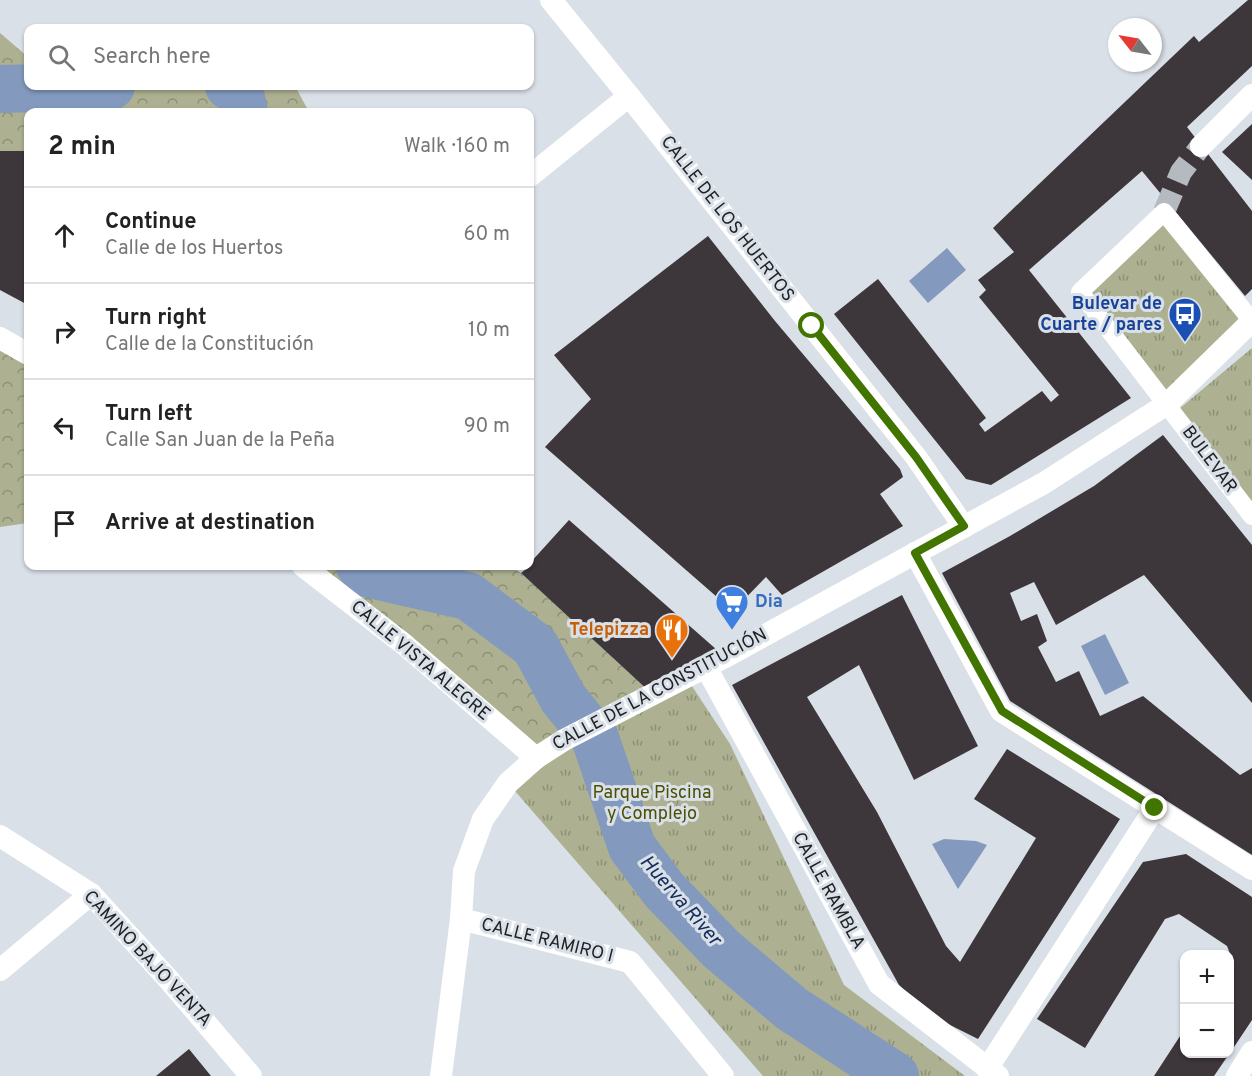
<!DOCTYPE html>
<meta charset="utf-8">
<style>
body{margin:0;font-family:Overpass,sans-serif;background:#f2f2f2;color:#222}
.controls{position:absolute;right:18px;bottom:18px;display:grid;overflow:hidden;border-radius:12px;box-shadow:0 2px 4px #0004}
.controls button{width:54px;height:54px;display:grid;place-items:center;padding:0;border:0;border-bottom:2px solid #e0e0e0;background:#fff;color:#222;font:30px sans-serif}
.compass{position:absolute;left:1108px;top:18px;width:54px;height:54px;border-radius:50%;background:#fff;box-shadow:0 2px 4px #0004;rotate:301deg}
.stop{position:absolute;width:18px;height:18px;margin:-14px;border:4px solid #417500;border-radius:50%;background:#fff}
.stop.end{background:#417500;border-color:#fff;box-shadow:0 2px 6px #0008}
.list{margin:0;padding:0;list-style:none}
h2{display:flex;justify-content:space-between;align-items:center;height:78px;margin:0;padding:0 24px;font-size:26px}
h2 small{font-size:20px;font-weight:400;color:#767676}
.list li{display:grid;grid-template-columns:39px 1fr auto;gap:18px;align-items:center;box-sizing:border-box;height:96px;padding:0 24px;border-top:2px solid #e0e0e0}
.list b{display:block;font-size:22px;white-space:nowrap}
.list p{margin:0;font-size:20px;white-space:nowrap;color:#767676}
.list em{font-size:20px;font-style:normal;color:#767676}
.icon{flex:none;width:33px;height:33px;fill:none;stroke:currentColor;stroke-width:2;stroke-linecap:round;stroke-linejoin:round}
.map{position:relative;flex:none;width:1252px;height:1076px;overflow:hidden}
.search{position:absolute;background:#fff;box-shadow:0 2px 4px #0004;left:24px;top:24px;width:510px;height:66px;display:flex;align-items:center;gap:15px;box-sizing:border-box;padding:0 21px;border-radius:12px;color:#767676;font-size:22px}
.panel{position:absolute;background:#fff;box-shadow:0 2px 4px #0004;left:24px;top:108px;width:510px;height:462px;border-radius:12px}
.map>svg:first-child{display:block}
</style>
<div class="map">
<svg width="1252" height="1076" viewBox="0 0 1252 1076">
<defs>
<pattern id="forest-crowns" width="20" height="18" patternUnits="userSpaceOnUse" patternTransform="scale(1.5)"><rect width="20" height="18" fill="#adb191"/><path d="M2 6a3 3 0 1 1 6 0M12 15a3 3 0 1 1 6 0" fill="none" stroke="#8c9076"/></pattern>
<pattern id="park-tufts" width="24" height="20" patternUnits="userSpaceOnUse" patternTransform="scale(1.5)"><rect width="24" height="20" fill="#adb191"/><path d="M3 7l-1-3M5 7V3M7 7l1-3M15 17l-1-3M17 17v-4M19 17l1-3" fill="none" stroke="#8c9076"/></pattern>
</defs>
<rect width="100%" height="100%" fill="#d9e0e7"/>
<g fill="url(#forest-crowns)">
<path d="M0 33 28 57V86H295L309 112H28V151H0Z"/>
<path d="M0 338 28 354V523L0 527Z"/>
<path d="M303 566H509L521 573 652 694 536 758Z"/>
</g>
<g fill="url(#park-tufts)">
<path d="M1164 221 1242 320 1168 393 1090 293Z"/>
<path d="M1252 348V505L1179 409Z"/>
<path d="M686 677 730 744 844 985 965 1076H763L508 783Z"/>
</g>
<g fill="#8399be">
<path d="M947 248 966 270 928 303 909 281Z"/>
<path d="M1105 634 1129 683 1105 695 1081 646Z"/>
<path d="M944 839 976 841 987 845 958 889 932 844Z"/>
</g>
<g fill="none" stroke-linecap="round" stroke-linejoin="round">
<g stroke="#8399be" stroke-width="48">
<path d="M229 86 240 93 244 112"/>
<path d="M0 89 111 86"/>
<path d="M360 566 370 574 468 596 535 646 563 698 595 738 632 847 664 890 721 949 792 1009 895 1076"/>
</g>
</g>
<g fill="#3d363b">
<path d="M1248 0H1252V66L1187 127 1252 211V289L1245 296 1142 171 1029 270 1131 398 991 485 966 479 834 314 878 279 986 418 979 424 985 432 1042 391 1051 402 1059 395 979 297 986 290 978 280 1014 252 993 228 1194 36 1199 42Z"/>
<path d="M1252 124V180L1222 152Z"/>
<path d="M0 151H28V305L0 290Z"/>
<path d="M708 236 775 321 900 469 903 477 880 494 903 526 782 595 766 577 733 611 545 447 591 399 554 355Z"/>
<path d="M1163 435 1252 545V703L1144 575 1056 625 1034 582 1010 593 1021 621 1037 614 1047 641 1038 647 1056 682 1079 671 1100 716 1143 696 1240 775 1252 768V855L1010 701 942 573 1010 536 1094 486Z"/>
<path d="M569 520 725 657 652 694 521 573 530 566V563Z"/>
<path d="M902 595 978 746 914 780 859 665 807 697 877 812 946 946 960 962 1036 838 974 799 1007 749 1120 819 978 1039 930 1015 899 985 732 685Z"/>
<path d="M1186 854 1252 897V1020L1230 1053V963L1232 959 1227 946 1179 914 1165 919 1085 1048 1037 1019 1143 862Z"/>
<path d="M1184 1030V1054H1229L1214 1076H1154Z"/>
<path d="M189 1049 211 1076H156Z"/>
</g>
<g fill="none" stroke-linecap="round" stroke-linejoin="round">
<path stroke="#b4bac0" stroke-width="22" stroke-dasharray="22 11" stroke-linecap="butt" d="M1164 212 1181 172 1201 146"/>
<path stroke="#fff" stroke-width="18" d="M1252 321 1164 212 1080 292 1252 516"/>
<g stroke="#fff" stroke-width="22">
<path d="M551 0 629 96 916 457 964 527"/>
<path d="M1201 146 1252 95"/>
<path d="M530 176 629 96"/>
<path d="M0 338 28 354"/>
<path d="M915 553 1001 711 1252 869"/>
<path d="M303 566 405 645 536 758"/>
<path d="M706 667 879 984 998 1076"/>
<path d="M0 836 91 894 169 980 251 1076"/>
<path d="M461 919 630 962 723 1076"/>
<path d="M0 970 91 894"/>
<path d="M987 1069 1155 808"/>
<path d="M441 1076 461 919 464 871 483 819 508 783 536 758 564 740 725 657 1044 483 1167 404 1252 321"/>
<path d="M1237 1076 1252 1052"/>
</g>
</g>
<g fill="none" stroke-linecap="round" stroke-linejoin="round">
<path stroke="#417500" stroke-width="8" d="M812 326 916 457 964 526 915 553 1002 711 1155 808"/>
</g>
<defs>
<g id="bus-pin" transform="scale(1.725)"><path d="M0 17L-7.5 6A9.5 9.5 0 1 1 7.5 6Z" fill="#1a4fb4" stroke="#d9e0e7"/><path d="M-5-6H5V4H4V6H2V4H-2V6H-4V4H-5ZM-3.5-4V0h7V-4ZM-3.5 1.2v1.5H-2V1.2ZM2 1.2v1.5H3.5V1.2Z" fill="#fff"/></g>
<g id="supermarket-pin" transform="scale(1.725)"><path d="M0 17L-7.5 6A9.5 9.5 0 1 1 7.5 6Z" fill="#3f7fe0" stroke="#d9e0e7"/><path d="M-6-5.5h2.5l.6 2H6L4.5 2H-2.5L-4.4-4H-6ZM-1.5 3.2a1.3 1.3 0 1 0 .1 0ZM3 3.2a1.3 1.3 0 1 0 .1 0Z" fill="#fff"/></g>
<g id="restaurant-pin" transform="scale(1.725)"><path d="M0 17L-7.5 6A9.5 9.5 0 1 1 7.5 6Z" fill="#e8710a" stroke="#d9e0e7"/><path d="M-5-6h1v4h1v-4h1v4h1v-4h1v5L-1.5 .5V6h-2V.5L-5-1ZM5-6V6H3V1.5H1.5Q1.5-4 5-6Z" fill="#fff"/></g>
</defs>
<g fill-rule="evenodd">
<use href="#bus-pin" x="1185" y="314"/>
<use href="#supermarket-pin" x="732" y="602"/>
<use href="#restaurant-pin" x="672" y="630"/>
</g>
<g text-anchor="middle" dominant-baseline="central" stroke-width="6" stroke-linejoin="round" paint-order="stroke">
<g font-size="18" fill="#202225" stroke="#d9e0e7">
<text transform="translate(727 219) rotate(52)">CALLE DE LOS HUERTOS</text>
<text transform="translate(1209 460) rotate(53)">BULEVAR</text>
<text transform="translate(420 661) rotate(40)">CALLE VISTA ALEGRE</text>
<text transform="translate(660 690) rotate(-28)">CALLE DE LA CONSTITUCIÓN</text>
<text transform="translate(828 891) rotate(61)">CALLE RAMBLA</text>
<text transform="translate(547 941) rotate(14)">CALLE RAMIRO I</text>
<text transform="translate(147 959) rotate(47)">CAMINO BAJO VENTA</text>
</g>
<g font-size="18" font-weight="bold" fill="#164399" stroke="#d9e0e7" text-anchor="end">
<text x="1162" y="304">Bulevar de<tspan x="1162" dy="21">Cuarte / pares</tspan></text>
</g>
<g font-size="18" font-weight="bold" fill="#366cbe" stroke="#d9e0e7" text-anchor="start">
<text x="755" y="602">Dia</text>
</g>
<g font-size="18" font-weight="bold" fill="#c56008" stroke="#d9e0e7" text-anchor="end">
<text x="649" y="630">Telepizza</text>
</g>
<g font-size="18" fill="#4d5003" stroke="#d9e0e7">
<text x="652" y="793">Parque Piscina<tspan x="652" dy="21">y Complejo</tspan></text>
</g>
<g font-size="20" font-style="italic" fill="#122c5b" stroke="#d9e0e7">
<text transform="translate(680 901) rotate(49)">Huerva River</text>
</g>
</g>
</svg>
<div class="controls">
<button>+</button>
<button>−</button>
</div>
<svg class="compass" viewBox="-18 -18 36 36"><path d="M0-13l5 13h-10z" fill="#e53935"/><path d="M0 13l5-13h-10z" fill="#767676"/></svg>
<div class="stop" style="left:812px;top:326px"></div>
<div class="stop end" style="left:1155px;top:808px"></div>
<div class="search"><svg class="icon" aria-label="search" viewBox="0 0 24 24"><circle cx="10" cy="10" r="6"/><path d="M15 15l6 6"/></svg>Search here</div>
<section class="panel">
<h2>2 min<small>Walk · 160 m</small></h2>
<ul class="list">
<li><svg class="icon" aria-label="ahead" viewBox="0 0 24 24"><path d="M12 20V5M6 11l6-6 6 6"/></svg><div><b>Continue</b><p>Calle de los Huertos</p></div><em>60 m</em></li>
<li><svg class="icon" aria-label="right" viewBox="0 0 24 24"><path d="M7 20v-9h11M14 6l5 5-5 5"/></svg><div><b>Turn right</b><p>Calle de la Constitución</p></div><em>10 m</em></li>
<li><svg class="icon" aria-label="left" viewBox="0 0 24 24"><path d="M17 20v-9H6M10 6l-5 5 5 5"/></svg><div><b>Turn left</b><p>Calle San Juan de la Peña</p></div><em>90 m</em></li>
<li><svg class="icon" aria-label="arrive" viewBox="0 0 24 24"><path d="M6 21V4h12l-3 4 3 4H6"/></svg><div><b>Arrive at destination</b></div></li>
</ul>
</section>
</div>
